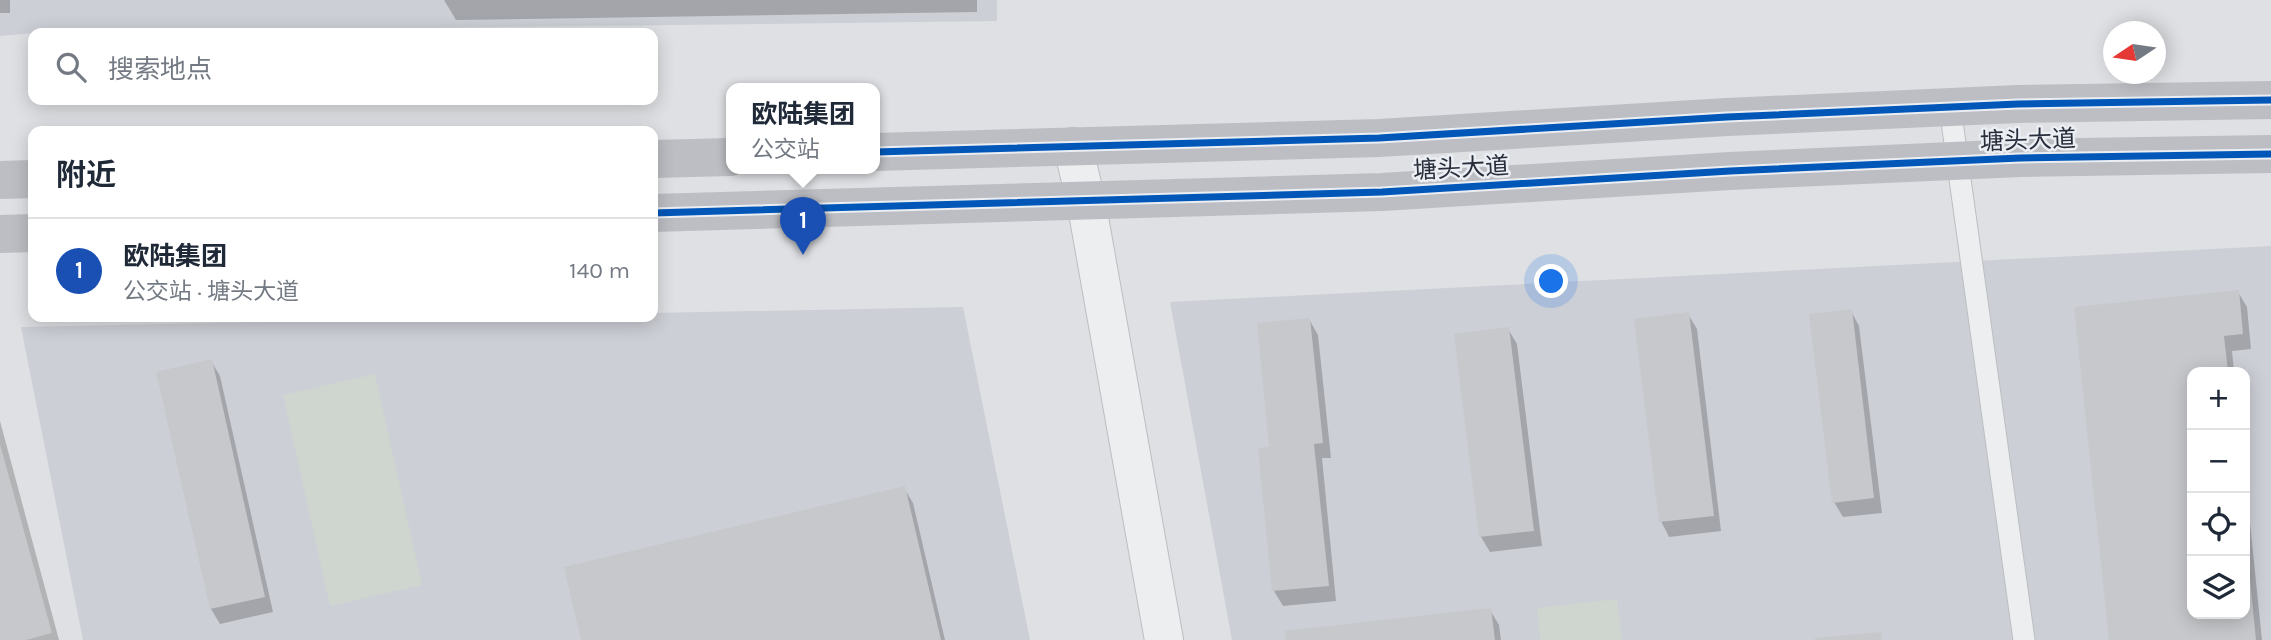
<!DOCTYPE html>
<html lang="zh">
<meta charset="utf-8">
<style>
body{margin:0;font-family:Karla,"Noto Sans SC",sans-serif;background:#f6f6f7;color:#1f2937}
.controls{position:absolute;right:21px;bottom:21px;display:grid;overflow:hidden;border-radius:14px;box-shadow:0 4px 18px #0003}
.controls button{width:63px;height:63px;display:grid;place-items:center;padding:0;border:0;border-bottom:2px solid #e0e1e3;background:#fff;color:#1f2937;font:35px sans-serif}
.compass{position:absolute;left:2103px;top:21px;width:63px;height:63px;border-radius:50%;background:#fff;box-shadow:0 4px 18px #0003;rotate:257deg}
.you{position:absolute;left:1552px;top:282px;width:24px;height:24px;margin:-18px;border:5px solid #fff;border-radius:50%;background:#1a73e8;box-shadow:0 0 0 10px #1a73e833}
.badge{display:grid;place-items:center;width:46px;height:46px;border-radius:50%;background:#b45309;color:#fff;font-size:23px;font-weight:700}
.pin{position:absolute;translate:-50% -58px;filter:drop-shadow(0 2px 4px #0008)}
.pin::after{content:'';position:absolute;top:37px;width:24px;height:21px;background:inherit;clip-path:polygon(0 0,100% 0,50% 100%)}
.popup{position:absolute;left:726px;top:83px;width:154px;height:91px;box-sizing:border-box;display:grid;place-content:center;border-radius:14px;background:#fff;filter:drop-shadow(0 2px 5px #0005);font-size:23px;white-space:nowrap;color:#747a83}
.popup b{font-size:26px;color:#1f2937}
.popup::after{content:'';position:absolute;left:50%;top:100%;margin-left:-14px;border:14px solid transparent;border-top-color:#fff}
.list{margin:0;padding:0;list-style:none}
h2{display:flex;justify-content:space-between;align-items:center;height:91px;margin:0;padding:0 28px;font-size:30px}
h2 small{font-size:23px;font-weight:400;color:#747a83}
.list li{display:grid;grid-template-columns:46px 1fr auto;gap:21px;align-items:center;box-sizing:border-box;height:105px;padding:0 28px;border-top:2px solid #e0e1e3}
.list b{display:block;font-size:26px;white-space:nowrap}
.list p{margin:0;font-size:23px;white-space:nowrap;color:#747a83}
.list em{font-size:23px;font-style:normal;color:#747a83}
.icon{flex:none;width:38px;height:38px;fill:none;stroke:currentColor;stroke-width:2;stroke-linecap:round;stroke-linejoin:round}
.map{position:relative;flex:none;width:2271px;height:640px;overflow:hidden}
.search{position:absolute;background:#fff;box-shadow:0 4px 18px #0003;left:28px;top:28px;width:630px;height:77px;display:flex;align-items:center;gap:18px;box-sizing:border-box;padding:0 24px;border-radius:14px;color:#747a83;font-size:26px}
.panel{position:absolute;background:#fff;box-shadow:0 4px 18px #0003;left:28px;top:126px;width:630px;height:196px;border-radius:14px}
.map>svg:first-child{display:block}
</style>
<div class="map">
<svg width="2271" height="640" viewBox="0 0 2271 640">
<rect width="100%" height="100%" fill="#dee0e3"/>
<g fill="#cdcfd6" fill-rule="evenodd">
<path d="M0 0H997V21L33 33 0 36Z"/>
<path d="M2271 246V640H1232L1170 302ZM2192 372H2245V614H2192Z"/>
<path d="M963 307 1030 640H83L21 327 499 317H653V313Z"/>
</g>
<g fill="#ced6cf">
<path d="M375 374 422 585 330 606 283 395Z"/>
<path d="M1617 599 1622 640H1540L1537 608Z"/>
</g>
<g fill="#0003">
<rect x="0" y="0" width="10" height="13"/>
<path d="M444 0H977V12L456 20Z"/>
<path d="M2238 292 2247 307 2251 349 2232 351 2234 372H2192V614H2245V474L2262 640H2110L2076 309Z"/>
<path d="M1851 311 1859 326 1882 513 1843 517 1834 502Z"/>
<path d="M1688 314 1697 329 1721 531 1669 537 1661 521Z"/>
<path d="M1309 319 1318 335 1331 458H1322L1336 601 1283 606 1274 591 1271 448Z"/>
<path d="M1508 329 1517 344 1542 546 1490 552 1481 537 1456 336Z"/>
<path d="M211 361 220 376 273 612 220 624 211 609Z"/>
<path d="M0 421 59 640H0Z"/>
<path d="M904 488 913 503 945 640H583Z"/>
<path d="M1490 610 1499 625 1501 640H1288Z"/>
</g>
<g fill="#c6c8cb">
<path d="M2239 290 2243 334 2224 336 2228 372H2192V614H2245V549H2247L2256 640H2109L2074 307Z"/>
<path d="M1852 309 1874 498 1832 503 1809 314Z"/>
<path d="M1689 312 1714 516 1659 522 1634 319Z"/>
<path d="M1310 318 1323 443 1314 444 1329 586 1272 591 1258 448 1269 447 1257 323Z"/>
<path d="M1509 327 1534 531 1479 537 1454 334Z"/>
<path d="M212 359 265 597 210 609 156 372Z"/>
<path d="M0 444 52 633 26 640H0Z"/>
<path d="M905 486 941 640H581L564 567Z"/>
<path d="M1491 608 1495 640H1286L1285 631Z"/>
<path d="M1881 632 1882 640H1815V638Z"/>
</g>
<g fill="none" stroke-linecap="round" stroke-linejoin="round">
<g stroke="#bcbec1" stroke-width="23">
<path id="lane" d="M1950 107 2024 640"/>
</g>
<g stroke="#bcbec1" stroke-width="40">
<path id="street" d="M1073 147 1086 201 1164 640"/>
</g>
<use href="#lane" stroke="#edeef0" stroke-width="21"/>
<use href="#street" stroke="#edeef0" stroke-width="38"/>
<g stroke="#bcbec3" stroke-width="38">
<path d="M875 152 1379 138 1727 117 2018 104 2271 100"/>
<path d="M653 159 731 157"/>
<path d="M0 180 33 179"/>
<path d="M653 213 1382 192 1730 171 2020 158 2271 154"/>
<path d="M0 234 33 233"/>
</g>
<g stroke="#ebeef3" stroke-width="11">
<g id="cycleway">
<path d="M875 152 1379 138 1727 117 2018 104 2271 100"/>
<path d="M653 213 1382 192 1730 171 2020 158 2271 154"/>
</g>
</g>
<use href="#cycleway" stroke="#0057b8" stroke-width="7"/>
</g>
<g text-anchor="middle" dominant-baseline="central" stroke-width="5" stroke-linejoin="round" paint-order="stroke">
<g font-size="24" fill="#272d3a" stroke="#ebeef3">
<text transform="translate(2028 140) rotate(-2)">塘头大道</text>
<text transform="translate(1461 168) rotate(-3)">塘头大道</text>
</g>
</g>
</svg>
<div class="controls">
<button>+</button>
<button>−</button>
<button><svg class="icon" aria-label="locate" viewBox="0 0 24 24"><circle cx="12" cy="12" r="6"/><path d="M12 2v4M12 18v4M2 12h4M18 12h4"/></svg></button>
<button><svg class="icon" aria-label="layers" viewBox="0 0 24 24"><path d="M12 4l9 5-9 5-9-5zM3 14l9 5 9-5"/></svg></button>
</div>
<svg class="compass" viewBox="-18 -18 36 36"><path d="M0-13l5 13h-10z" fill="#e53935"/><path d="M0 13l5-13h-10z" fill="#747a83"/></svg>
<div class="you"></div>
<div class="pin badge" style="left:803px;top:255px;background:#1a4fb4">1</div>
<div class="popup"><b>欧陆集团</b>公交站</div>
<div class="search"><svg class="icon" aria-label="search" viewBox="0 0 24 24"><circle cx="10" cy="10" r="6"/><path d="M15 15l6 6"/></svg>搜索地点</div>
<section class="panel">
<h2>附近<small></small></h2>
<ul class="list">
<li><span class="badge" style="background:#1a4fb4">1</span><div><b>欧陆集团</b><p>公交站 · 塘头大道</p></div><em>140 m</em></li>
</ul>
</section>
</div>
